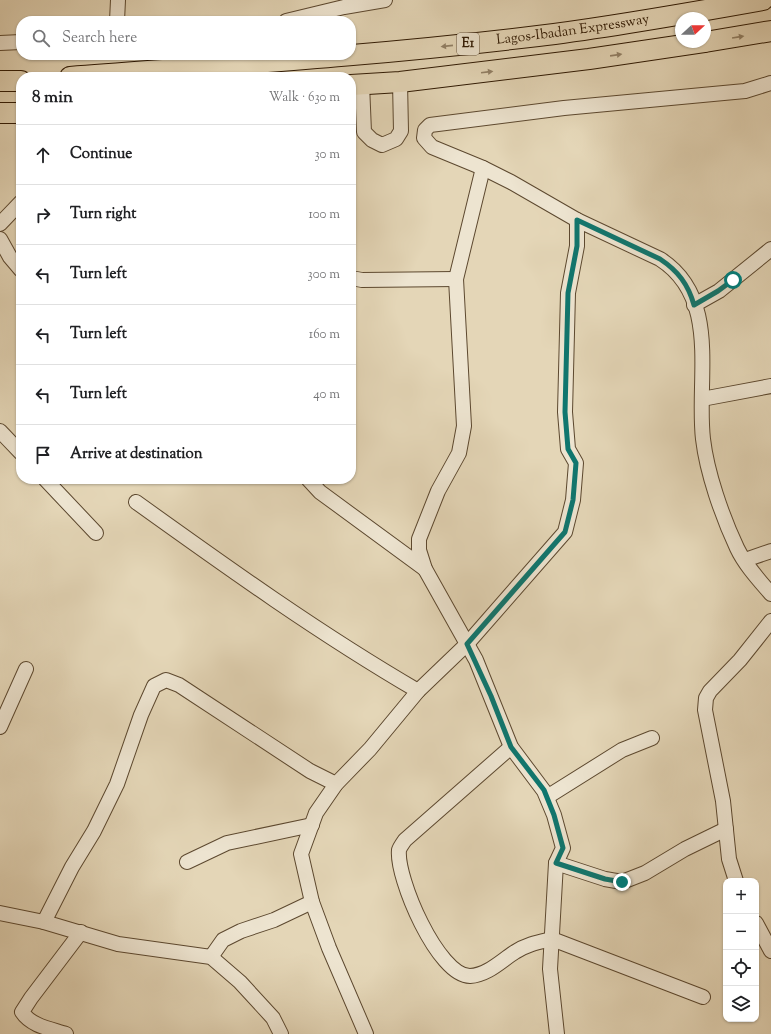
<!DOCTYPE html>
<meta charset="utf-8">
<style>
body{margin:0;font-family:"Sorts Mill Goudy",serif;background:#f2f2f2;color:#202124}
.controls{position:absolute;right:12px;bottom:12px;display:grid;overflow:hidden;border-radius:8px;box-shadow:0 1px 3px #0004}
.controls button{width:36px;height:36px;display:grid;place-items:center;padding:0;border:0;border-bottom:1px solid #e0e0e0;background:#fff;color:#202124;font:20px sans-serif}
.compass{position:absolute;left:675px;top:12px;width:36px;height:36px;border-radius:50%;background:#fff;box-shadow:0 1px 3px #0004;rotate:69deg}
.stop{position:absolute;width:12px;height:12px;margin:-9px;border:3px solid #0f766e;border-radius:50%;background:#fff}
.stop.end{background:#0f766e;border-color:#fff;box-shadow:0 1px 4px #0008}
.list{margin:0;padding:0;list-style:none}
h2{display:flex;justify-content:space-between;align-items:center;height:52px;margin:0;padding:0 16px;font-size:17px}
h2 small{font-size:13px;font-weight:400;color:#757577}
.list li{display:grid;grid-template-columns:26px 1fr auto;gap:12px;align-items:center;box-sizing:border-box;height:60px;padding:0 16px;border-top:1px solid #e0e0e0}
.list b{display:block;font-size:15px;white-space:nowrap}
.list em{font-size:13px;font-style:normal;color:#757577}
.icon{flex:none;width:22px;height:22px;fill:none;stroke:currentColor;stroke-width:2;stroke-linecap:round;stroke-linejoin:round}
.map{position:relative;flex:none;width:771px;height:1034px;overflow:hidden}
.search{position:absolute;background:#fff;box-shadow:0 1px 3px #0004;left:16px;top:16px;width:340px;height:44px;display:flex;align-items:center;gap:10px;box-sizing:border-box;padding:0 14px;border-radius:16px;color:#757577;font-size:15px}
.panel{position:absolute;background:#fff;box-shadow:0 1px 3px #0004;left:16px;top:72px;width:340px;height:412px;border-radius:16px}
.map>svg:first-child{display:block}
</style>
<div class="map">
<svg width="771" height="1034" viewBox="0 0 771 1034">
<rect width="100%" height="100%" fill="#e4d6b7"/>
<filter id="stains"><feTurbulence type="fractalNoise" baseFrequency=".005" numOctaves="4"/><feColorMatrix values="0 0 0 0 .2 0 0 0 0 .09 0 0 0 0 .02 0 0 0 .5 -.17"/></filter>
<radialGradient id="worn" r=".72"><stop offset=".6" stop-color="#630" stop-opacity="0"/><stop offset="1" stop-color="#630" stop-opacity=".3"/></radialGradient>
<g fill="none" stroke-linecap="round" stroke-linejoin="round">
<g stroke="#5c482f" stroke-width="16">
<g id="minor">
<path d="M117 21 118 0"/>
<path d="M286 21 344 7 385 0"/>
<path d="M0 43 21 42"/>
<path d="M771 83 745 91 564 108 430 125 425 130 424 138 432 147 483 168 511 182 577 220 660 259C721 298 696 379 703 439 707 473 722 516 737 548 745 565 759 580 771 594"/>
<path d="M362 84 364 132 372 140 382 145 396 139 401 131 400 82"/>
<path d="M483 168 456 279 464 426 459 453 438 491 419 539V550L425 569 476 660 511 747 544 791 554 815 563 848 556 863 550 969 557 1034"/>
<path d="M0 224 21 202"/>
<path d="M0 239 10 257 21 270"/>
<path d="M351 278 362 280 456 279"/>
<path d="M694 305 719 291 771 249"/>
<path d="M702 399 771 386"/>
<path d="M0 431 21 453"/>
<path d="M45 479 96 533"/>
<path d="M308 479 320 492 425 569"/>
<path d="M136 502C228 568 320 634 418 691L467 644 565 532 573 500 576 463 568 449 565 412 568 293 577 246V220"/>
<path d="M745 560 771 551"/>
<path d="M0 727 26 669"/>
<path d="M511 747 405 840C403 843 400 847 399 850 396 878 438 976 470 976 488 975 502 960 515 952 527 944 539 942 552 939L703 997"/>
<path d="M547 797 622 750 652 738"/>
<path d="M187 862 227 843 312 825"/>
<path d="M556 863 605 879 622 882 645 873 685 849 726 829"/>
<path d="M736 881 729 859 723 801 705 710 706 698 710 691 740 660 771 621"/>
<path d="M0 913 44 922 118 944 211 957 240 982 273 1018 281 1034"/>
<path d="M44 922 72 867 94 831 117 784 141 715 154 686 166 680 179 685 310 771 336 784"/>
<path d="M756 923 771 951"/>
<path d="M211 957 223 940 241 931 274 920 312 902"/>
<path d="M66 1034C51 1029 31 1026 22 1012L31 998 81 932"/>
<path d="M366 1034 329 948 312 902 301 854 316 813 336 784 370 749 418 691"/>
</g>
</g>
<g stroke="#2e1802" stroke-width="22">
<g id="highway">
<path d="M705 42 771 31"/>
<path id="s1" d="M70 77C226 65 382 55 538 36 613 27 688 13 763 0"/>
<path d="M0 81H21"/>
<path d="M351 85 400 82 589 59 704 42"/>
<path d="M0 113H21"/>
</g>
</g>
<use href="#minor" stroke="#ede4d0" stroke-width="14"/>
<use href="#highway" stroke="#e4d6b7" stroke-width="20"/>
</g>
<defs><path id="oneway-solid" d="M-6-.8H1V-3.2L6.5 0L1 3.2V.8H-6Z"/></defs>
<g fill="#928066">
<use href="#oneway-solid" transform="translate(738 37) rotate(-9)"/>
<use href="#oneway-solid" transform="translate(447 46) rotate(174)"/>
<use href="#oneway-solid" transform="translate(616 55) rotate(-8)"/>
<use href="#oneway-solid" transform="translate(487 72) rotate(-7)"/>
</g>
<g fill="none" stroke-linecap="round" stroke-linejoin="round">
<path stroke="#0f766e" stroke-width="5" d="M622 882 605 879 556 863 563 848 554 815 544 790 511 747 491 696 467 644 565 532 573 500 576 463 568 449 565 412 568 293 577 246V220L660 259C678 271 688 284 694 305L718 291 733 280"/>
</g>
<g text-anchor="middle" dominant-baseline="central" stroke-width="3.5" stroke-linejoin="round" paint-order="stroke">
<rect fill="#ede4d0" stroke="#675540" stroke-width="1" x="457" y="33" width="22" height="22" rx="3"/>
<g font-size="13" font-weight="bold" fill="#2e1802">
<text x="468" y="44">E1</text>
</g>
<g font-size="14" fill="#2e1802" stroke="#ede4d0">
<text stroke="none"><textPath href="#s1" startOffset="505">Lagos-Ibadan Expressway</textPath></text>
</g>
</g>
<rect width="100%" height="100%" filter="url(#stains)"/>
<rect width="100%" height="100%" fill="url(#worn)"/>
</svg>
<div class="controls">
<button>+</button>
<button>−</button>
<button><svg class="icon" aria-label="locate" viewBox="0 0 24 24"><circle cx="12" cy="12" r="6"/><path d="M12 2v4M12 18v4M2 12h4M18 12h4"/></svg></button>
<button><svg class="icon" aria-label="layers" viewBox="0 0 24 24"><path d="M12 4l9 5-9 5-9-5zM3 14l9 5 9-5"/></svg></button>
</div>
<svg class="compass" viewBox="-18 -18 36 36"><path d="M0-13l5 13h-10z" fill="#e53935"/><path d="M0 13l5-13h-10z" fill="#757577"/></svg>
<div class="stop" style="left:733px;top:280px"></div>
<div class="stop end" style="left:622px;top:882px"></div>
<div class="search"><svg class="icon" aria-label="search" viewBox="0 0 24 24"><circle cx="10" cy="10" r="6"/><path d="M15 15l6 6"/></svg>Search here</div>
<section class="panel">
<h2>8 min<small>Walk · 630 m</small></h2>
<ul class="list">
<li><svg class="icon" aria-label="ahead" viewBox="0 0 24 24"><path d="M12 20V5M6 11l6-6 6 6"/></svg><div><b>Continue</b></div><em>30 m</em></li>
<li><svg class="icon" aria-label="right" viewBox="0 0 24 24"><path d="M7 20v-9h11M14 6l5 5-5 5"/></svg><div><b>Turn right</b></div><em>100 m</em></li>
<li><svg class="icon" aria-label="left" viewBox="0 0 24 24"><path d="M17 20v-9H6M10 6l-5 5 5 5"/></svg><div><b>Turn left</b></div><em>300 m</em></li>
<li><svg class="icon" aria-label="left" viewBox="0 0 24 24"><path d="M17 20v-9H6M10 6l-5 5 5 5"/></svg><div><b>Turn left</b></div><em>160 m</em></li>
<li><svg class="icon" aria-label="left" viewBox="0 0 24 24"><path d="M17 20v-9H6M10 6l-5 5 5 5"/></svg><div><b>Turn left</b></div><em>40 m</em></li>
<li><svg class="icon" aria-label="arrive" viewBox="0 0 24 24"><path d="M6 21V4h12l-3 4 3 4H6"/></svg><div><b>Arrive at destination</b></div></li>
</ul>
</section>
</div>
